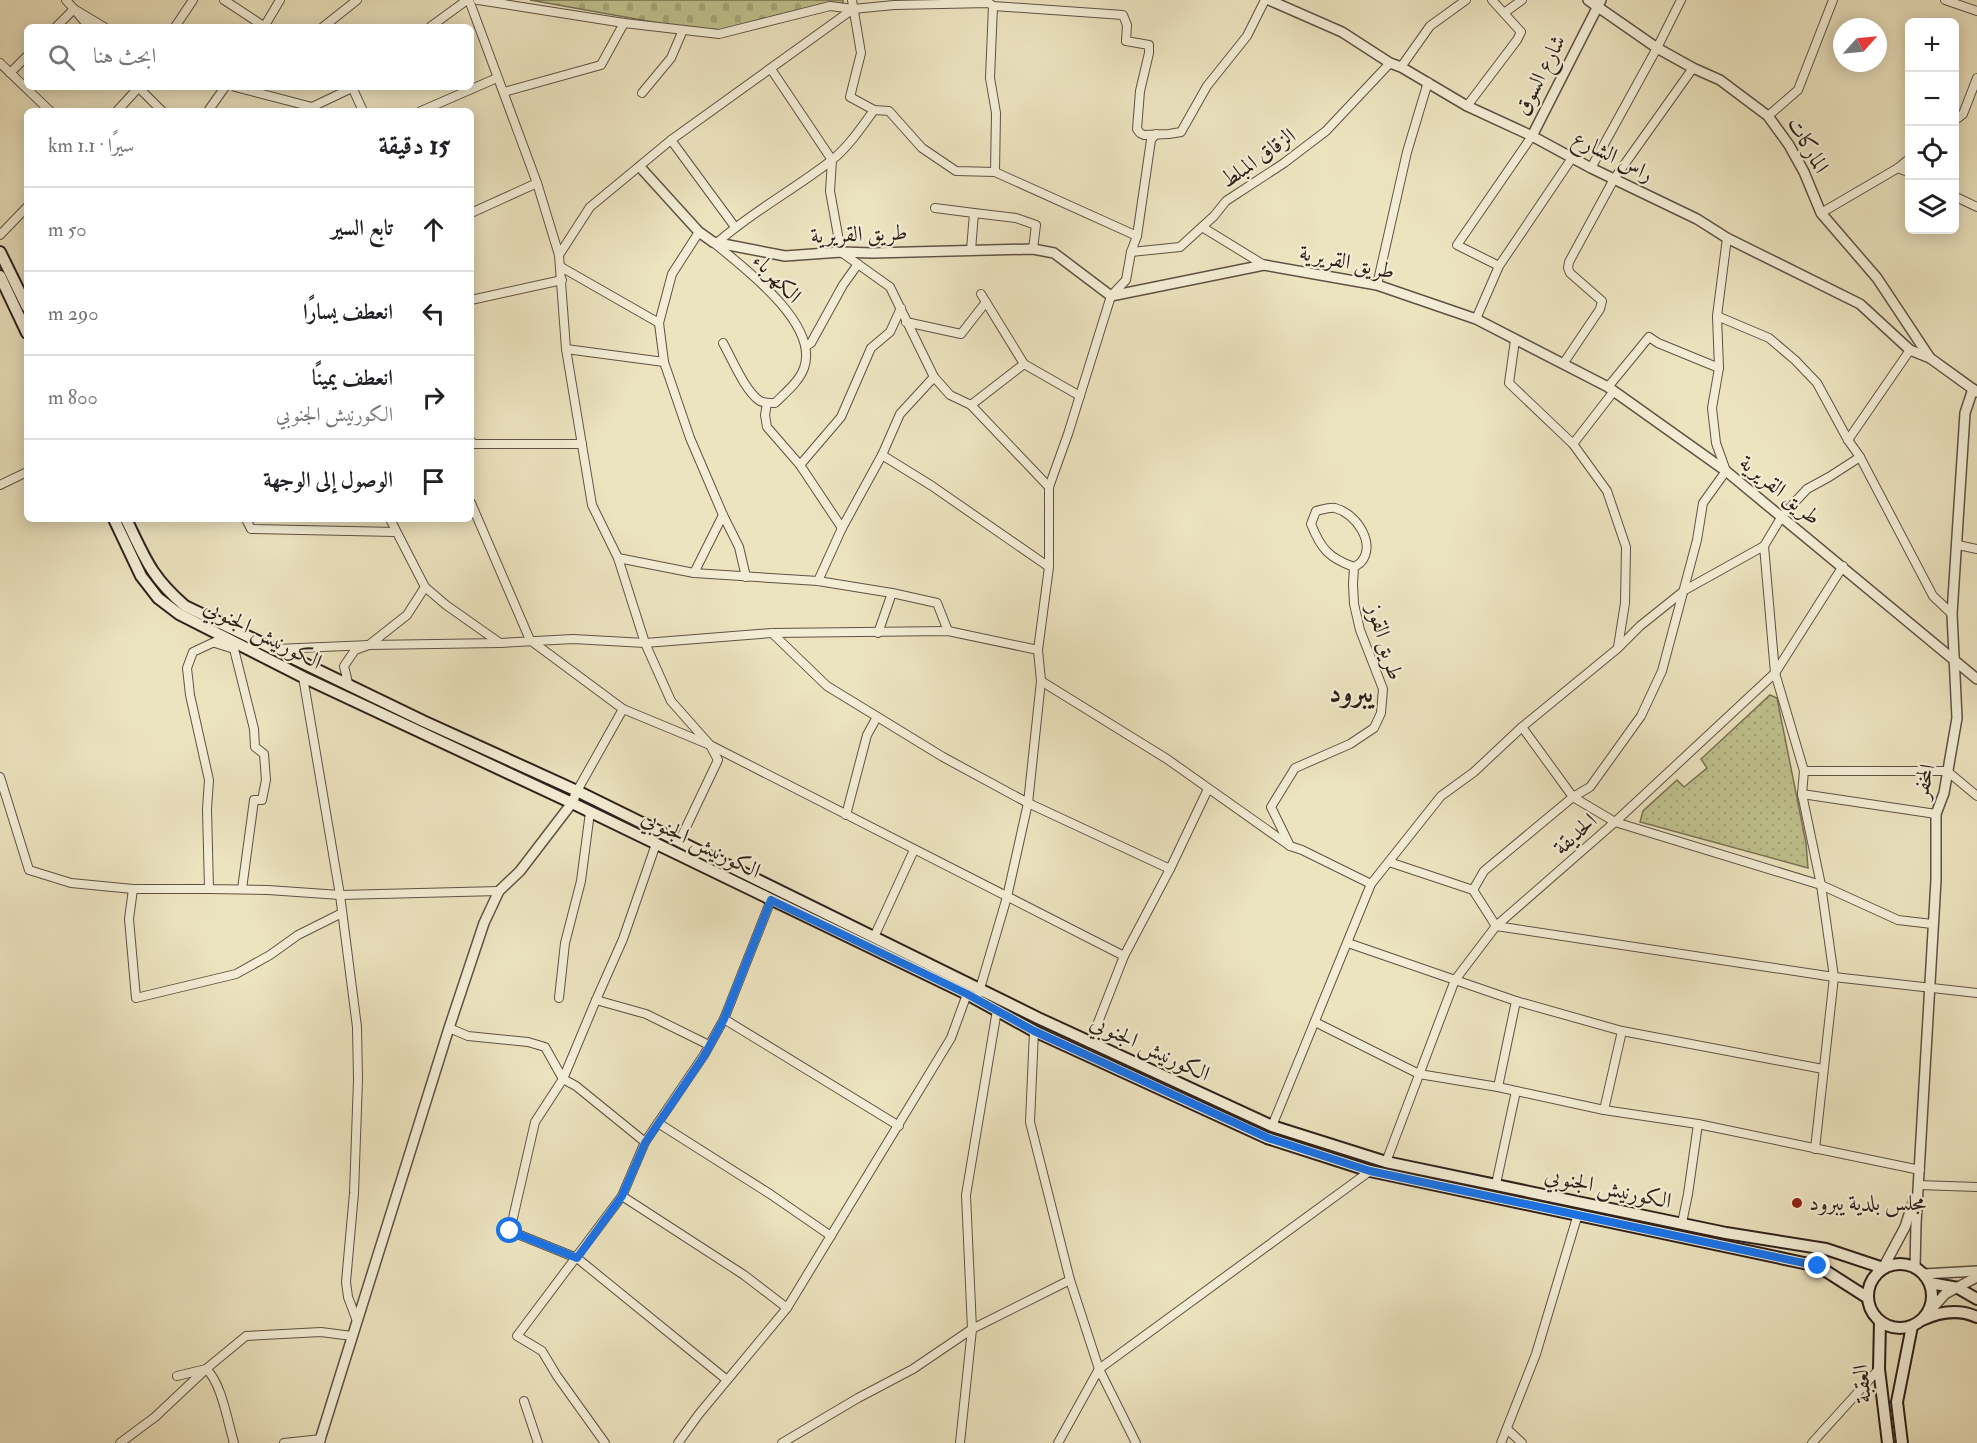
<!DOCTYPE html>
<html lang="ar">
<meta charset="utf-8">
<style>
body{margin:0;font-family:"IM FELL Double Pica",Amiri,serif;background:#f6f6f6;color:#202124;direction:rtl}
.controls{position:absolute;right:18px;top:18px;display:grid;overflow:hidden;border-radius:9px;box-shadow:0 3px 15px #0003}
.controls button{width:54px;height:54px;display:grid;place-items:center;padding:0;border:0;border-bottom:2px solid #e0e0e0;background:#fff;color:#202124;font:30px sans-serif}
.compass{position:absolute;left:1833px;top:18px;width:54px;height:54px;border-radius:50%;background:#fff;box-shadow:0 3px 15px #0003;rotate:63deg}
.stop{position:absolute;width:18px;height:18px;margin:-14px;border:4px solid #1a73e8;border-radius:50%;background:#fff}
.stop.end{background:#1a73e8;border-color:#fff;box-shadow:0 2px 6px #0008}
.list{margin:0;padding:0;list-style:none}
h2{display:flex;justify-content:space-between;align-items:center;height:78px;margin:0;padding:0 24px;font-size:26px}
h2 small{font-size:20px;font-weight:400;color:#757577}
.list li{display:grid;grid-template-columns:39px 1fr auto;gap:18px;align-items:center;box-sizing:border-box;height:84px;padding:0 24px;border-top:2px solid #e0e0e0}
.list b{display:block;font-size:22px;white-space:nowrap}
.list p{margin:0;font-size:20px;white-space:nowrap;color:#757577}
.list em{font-size:20px;font-style:normal;color:#757577}
.icon{flex:none;width:33px;height:33px;fill:none;stroke:currentColor;stroke-width:2;stroke-linecap:round;stroke-linejoin:round}
.map{position:relative;flex:none;width:1977px;height:1443px;overflow:hidden;direction:ltr}
.search{position:absolute;background:#fff;box-shadow:0 3px 15px #0003;left:24px;top:24px;width:450px;height:66px;display:flex;align-items:center;gap:15px;box-sizing:border-box;padding:0 21px;border-radius:9px;color:#757577;font-size:22px}
.panel{position:absolute;background:#fff;box-shadow:0 3px 15px #0003;left:24px;top:108px;width:450px;height:414px;border-radius:9px;direction:rtl}
.map>svg:first-child{display:block}
</style>
<div class="map">
<svg width="1977" height="1443" viewBox="0 0 1977 1443">
<defs>
<pattern id="green-dots" width="8" height="8" patternUnits="userSpaceOnUse" patternTransform="scale(1.5)"><rect width="8" height="8" fill="#bfc18d"/><path d="M2 2h.1M6 6h.1" fill="none" stroke="#a4a679" stroke-width="1.8" stroke-linecap="round"/></pattern>
<pattern id="cemetery-stones" width="16" height="16" patternUnits="userSpaceOnUse" patternTransform="scale(1.5)"><rect width="16" height="16" fill="#bfc18d"/><path d="M2 7V4a2 2 0 0 1 4 0v3zM10 15v-3a2 2 0 0 1 4 0v3z" fill="#a4a679"/></pattern>
</defs>
<rect width="100%" height="100%" fill="#ece3bf"/>
<filter id="stains"><feTurbulence type="fractalNoise" baseFrequency=".00333" numOctaves="4"/><feColorMatrix values="0 0 0 0 .2 0 0 0 0 .09 0 0 0 0 .02 0 0 0 .5 -.17"/></filter>
<radialGradient id="worn" r=".72"><stop offset=".6" stop-color="#630" stop-opacity="0"/><stop offset="1" stop-color="#630" stop-opacity=".3"/></radialGradient>
<path fill="url(#green-dots)" stroke="#787154" stroke-width="1.5" d="M1770 695 1777 698 1806 843 1808 868 1640 822 1643 811 1677 780 1684 787 1707 768 1701 759Z"/>
<path fill="url(#cemetery-stones)" stroke="#787154" stroke-width="1.5" d="M530 0H843V3L729 32H709Z"/>
<g fill="none" stroke-linecap="round" stroke-linejoin="round">
<g stroke="#5f5244" stroke-width="10">
<g id="minor">
<path d="M66 0 74 9 104 27"/>
<path d="M224 0 265 27"/>
<path d="M469 0 537 183 559 255 566 349 592 505 618 558 645 643 671 701 710 745 718 760 679 842"/>
<path d="M478 0 624 23 719 34 830 6 853 9"/>
<path d="M852 0 861 53 850 97 874 110 889 111 922 148 956 171 995 172 1137 236"/>
<path d="M1945 0 1977 11"/>
<path d="M993 6 990 78 996 113 995 172"/>
<path d="M1504 13 1522 0"/>
<path d="M56 27 74 9 89 27"/>
<path d="M175 27 193 0"/>
<path d="M264 27 280 0"/>
<path d="M323 27 357 0"/>
<path d="M430 27 467 0"/>
<path d="M0 63 50 111"/>
<path d="M1401 67 1430 26 1466 0"/>
<path d="M771 69 832 160 830 191 841 252 890 287 934 377 950 395 971 405 1049 487"/>
<path d="M10 73 27 56"/>
<path d="M138 87 162 111"/>
<path d="M235 87 312 107 352 88"/>
<path d="M352 87 363 111"/>
<path d="M504 92 601 65 624 23"/>
<path d="M642 93 671 58 683 30"/>
<path d="M1467 106 1517 40 1521 32 1492 0"/>
<path d="M117 111 139 87"/>
<path d="M208 111 225 87"/>
<path d="M421 111 497 78"/>
<path d="M1768 116 1798 90 1833 0"/>
<path d="M1954 121 1963 114 1977 78"/>
<path d="M671 140 735 227"/>
<path d="M1591 168 1657 48 1681 0"/>
<path d="M1898 168 1910 173"/>
<path d="M1954 196 1977 207"/>
<path d="M935 208 974 213"/>
<path d="M471 213 537 183"/>
<path d="M1821 213 1898 168 1910 158"/>
<path d="M1202 227 1264 265"/>
<path d="M699 232 672 274 659 323 664 362 690 438 723 515 739 547 746 577"/>
<path d="M0 235 27 207"/>
<path d="M718 242C753 211 795 189 832 160 849 146 861 128 874 110"/>
<path d="M714 243C743 267 820 324 804 368 799 382 785 393 775 403 770 403 765 403 760 401 745 391 732 359 723 343"/>
<path d="M971 250 974 213 1016 218 1036 225 1033 249"/>
<path d="M1131 252 1180 247 1214 216 1226 201 1284 163 1326 131 1390 63"/>
<path d="M559 255 590 207 671 140 853 9 894 5 989 3 993 6 1123 15 1127 25 1126 41 1149 45V53L1140 91 1137 129 1140 133 1144 135 1169 134 1181 132 1207 86 1247 36 1265 0"/>
<path d="M1499 266 1457 245 1532 136"/>
<path d="M561 267 659 323"/>
<path d="M1377 285 1407 152 1428 82"/>
<path d="M981 294 1024 364 1080 396"/>
<path d="M471 300 562 280"/>
<path d="M1717 316 1769 338 1795 360 1817 383 1848 440 1860 457 1933 596 1952 614"/>
<path d="M1476 319 1499 266 1572 158"/>
<path d="M906 322 961 334 986 302"/>
<path d="M1515 340 1509 383 1573 444"/>
<path d="M806 346 811 343 843 285 858 264"/>
<path d="M566 349 664 362"/>
<path d="M1563 364 1600 309 1602 301 1570 273 1568 268 1569 262 1614 179 1693 68"/>
<path d="M1608 387 1649 337 1658 343 1719 368"/>
<path d="M1614 391 1573 444 1607 491 1626 547 1625 603 1618 647"/>
<path d="M767 403 765 415 767 427 800 465 842 528"/>
<path d="M971 405 1024 364"/>
<path d="M1848 440 1910 350"/>
<path d="M471 441 473 444H582"/>
<path d="M882 455 932 486 1049 567"/>
<path d="M800 465 841 417 871 348 890 332 901 308"/>
<path d="M0 485 27 472"/>
<path d="M471 503 530 640 623 709 710 745 1124 956"/>
<path d="M246 519 251 529 396 532"/>
<path d="M390 519 425 587 446 605 500 643"/>
<path d="M1958 545 1977 549"/>
<path d="M618 558 694 573 818 581 892 593 937 603 948 631"/>
<path d="M694 573 723 515"/>
<path d="M818 581 842 528 882 455 900 414 934 377"/>
<path d="M772 633 827 686 943 757 1028 803 1170 869"/>
<path d="M878 633 892 593"/>
<path d="M225 637 193 652 187 668 190 695 209 780 207 809 209 889 268 890 340 895 499 891"/>
<path d="M215 643 234 649 254 729 255 747 264 754 266 780 262 800H254L242 889"/>
<path d="M276 649 369 645 500 643 573 639 645 643 772 633 948 631 1038 650"/>
<path d="M303 677 340 895 357 1027 358 1080 354 1193 346 1282 348 1297 357 1321"/>
<path d="M1041 681 1167 759 1290 846 1302 850 1371 884"/>
<path d="M348 683 344 666 355 650 369 645 407 615 425 587"/>
<path d="M1522 727 1573 797 1615 822 1821 885 1898 920 1932 924"/>
<path d="M1804 771H1947L1977 796"/>
<path d="M0 777 29 870 71 883 133 889"/>
<path d="M577 791 623 709"/>
<path d="M1802 794 1936 814"/>
<path d="M846 815 867 735 877 717"/>
<path d="M656 844 623 939 596 1000 646 1014 709 1045"/>
<path d="M1290 846 1271 807 1295 768 1350 744 1374 728 1381 713 1383 689 1360 630 1354 604 1353 584 1354 567C1357 565 1360 564 1362 561 1376 542 1355 513 1335 508 1330 507 1321 510 1316 511L1311 524C1321 549 1329 558 1354 567"/>
<path d="M1389 862 1473 890 1496 926 1834 977 1977 993"/>
<path d="M209 889H133L129 919 136 998 236 974 270 955 298 935 342 913"/>
<path d="M1473 890 1484 871 1573 797 1590 787 1641 716 1662 671 1697 540 1703 503 1726 471 1716 443 1712 408 1719 368 1717 316 1727 238"/>
<path d="M771 900 724 1019 899 1126"/>
<path d="M874 937 914 850"/>
<path d="M1348 943 1516 1001 1622 1031 1823 1069"/>
<path d="M979 992 1007 897 1028 803 1041 681 1038 650 1049 567V487L1068 434 1111 296 1126 280 1131 252 1137 236 1151 140 1156 134"/>
<path d="M559 998 565 943 581 881 590 812"/>
<path d="M596 1000 563 1079 535 1122 510 1231 577 1258 727 1380"/>
<path d="M1315 1022 1419 1074 1498 1087 1604 1110 1698 1124 1920 1170"/>
<path d="M449 1028 468 1036 528 1042 545 1047 563 1079 576 1086 645 1142"/>
<path d="M1034 1031 1030 1122 1070 1280 1099 1369 1136 1443"/>
<path d="M1090 1043 1124 956 1170 869 1208 789"/>
<path d="M1498 1087 1516 1001"/>
<path d="M1604 1110 1622 1031"/>
<path d="M658 1123 770 1194 831 1236"/>
<path d="M1272 1126 1371 884 1441 796 1474 772 1522 727 1617 649 1640 626 1685 590 1764 546"/>
<path d="M1815 1149 1834 977 1821 885 1802 794 1804 771 1775 673 1764 546 1782 516 1807 489 1829 477 1860 457"/>
<path d="M1386 1162 1455 980 1496 926 1615 822 1775 673 1843 566"/>
<path d="M1496 1184 1516 1091"/>
<path d="M1918 1185 1977 1187"/>
<path d="M622 1196 744 1275 787 1308"/>
<path d="M1682 1223 1688 1194 1698 1124"/>
<path d="M177 1376 206 1369 246 1336 321 1332 352 1336"/>
<path d="M524 1401 538 1443"/>
<path d="M1507 1429 1522 1443"/>
<path d="M120 1443 155 1417 206 1369C221 1381 228 1423 234 1443"/>
<path d="M284 1443 321 1439"/>
<path d="M605 1443 557 1376 542 1351 517 1336 622 1196 645 1142 704 1055 724 1019"/>
<path d="M678 1443 699 1414 787 1308 951 1038 967 994"/>
<path d="M782 1443 858 1398 913 1369 972 1329 1070 1280"/>
<path d="M960 1443 972 1329 966 1195 997 1010"/>
<path d="M1058 1443 1099 1369 1370 1171"/>
<path d="M1501 1443 1536 1354 1578 1214"/>
<path d="M1812 1443 1879 1369"/>
</g>
</g>
<g stroke="#5f5244" stroke-width="12">
<g id="tertiary">
<path d="M1269 0 1342 32 1390 63 1401 67 1467 106 1532 136 1591 168 1697 219 1727 238 1860 304 1910 350 1930 358 1977 392"/>
<path d="M1588 0 1657 48 1693 68 1720 80 1768 116 1789 145 1804 172 1821 213 1877 278 1930 358"/>
<path d="M1532 136 1601 0"/>
<path d="M640 167 699 232 713 242 785 256 841 252 872 253 1033 249 1054 253 1111 296 1264 265 1377 285 1476 319 1608 387 1726 471 1977 679"/>
<path d="M1915 1267 1916 1224 1936 880V814L1944 793 1957 718 1952 614 1965 413 1973 389"/>
<path d="M1883 1268 1905 1227 1914 1199"/>
<path d="M1924 1274 1977 1271"/>
<path d="M1922 1320 1945 1294 1977 1277"/>
<path d="M319 1443 449 1028 484 923 499 891 520 871 572 803 577 791"/>
</g>
</g>
<g stroke="#30211b" stroke-width="14">
<g id="secondary">
<path d="M0 252 27 307"/>
<path d="M0 276 27 333"/>
<path d="M114 519 141 576 158 598 179 614 303 677 572 803 967 994 1034 1031 1267 1138 1370 1171 1818 1266 1868 1298"/>
<path d="M126 519C145 558 151 577 185 606L423 721 577 791 1038 1018 1272 1126 1386 1162 1726 1233 1826 1249 1883 1268"/>
<circle cx="1900" cy="1296" r="32"/>
<path d="M1930 1283 1958 1288 1977 1299"/>
<path d="M1922 1320C1939 1312 1959 1309 1977 1317"/>
<path d="M1880 1321 1879 1369 1888 1443"/>
<path d="M1902 1443 1897 1402 1912 1326"/>
</g>
</g>
<use href="#minor" stroke="#f3edd5" stroke-width="8"/>
<use href="#tertiary" stroke="#f3edd5" stroke-width="9"/>
<use href="#secondary" stroke="#f3edd5" stroke-width="10"/>
</g>
<g fill="none" stroke-linecap="round" stroke-linejoin="round">
<path stroke="#1a73e8" stroke-width="8" d="M510 1231 577 1258 622 1196 645 1143 704 1056 724 1019 771 900 967 994 1034 1031 1268 1138 1370 1171 1818 1266"/>
</g>
<circle fill="#8f2418" stroke="#f3edd5" stroke-width="2" cx="1797" cy="1203" r="6"/>
<g text-anchor="middle" dominant-baseline="central" stroke-width="4.5" stroke-linejoin="round" paint-order="stroke">
<g font-size="22" fill="#30211b" stroke="#f3edd5">
<text transform="translate(1540 75) rotate(-63)">شارع السوق</text>
<text transform="translate(1808 145) rotate(60)">الماركات</text>
<text transform="translate(1613 156) rotate(27)">راس الشارع</text>
<text transform="translate(1258 158) rotate(-35)">الزقاق المبلط</text>
<text transform="translate(859 234) rotate(-2)">طريق القريرية</text>
<text transform="translate(1347 262) rotate(12)">طريق القريرية</text>
<text transform="translate(777 278) rotate(46)">الكهرباء</text>
<text transform="translate(1780 490) rotate(39)">طريق القريرية</text>
<text transform="translate(263 634) rotate(27)">الكورنيش الجنوبي</text>
<text transform="translate(1385 642) rotate(73)">طريق القوز</text>
<text transform="translate(1924 781) rotate(-77)">المخفر</text>
<text transform="translate(1575 834) rotate(-42)">الحديقة</text>
<text transform="translate(701 844) rotate(26)">الكورنيش الجنوبي</text>
<text transform="translate(1150 1048) rotate(25)">الكورنيش الجنوبي</text>
<text transform="translate(1608 1188) rotate(12)">الكورنيش الجنوبي</text>
<text transform="translate(1862 1384) rotate(-95)">العقبة</text>
</g>
<g font-size="22" fill="#30211b" stroke="#f3edd5" text-anchor="start">
<text x="1809" y="1203">مجلس بلدية يبرود</text>
</g>
<g font-size="28" font-weight="bold" fill="#30211b" stroke="#f3edd5">
<text x="1351" y="693">يبرود</text>
</g>
</g>
<rect width="100%" height="100%" filter="url(#stains)"/>
<rect width="100%" height="100%" fill="url(#worn)"/>
</svg>
<div class="controls">
<button>+</button>
<button>−</button>
<button><svg class="icon" aria-label="locate" viewBox="0 0 24 24"><circle cx="12" cy="12" r="6"/><path d="M12 2v4M12 18v4M2 12h4M18 12h4"/></svg></button>
<button><svg class="icon" aria-label="layers" viewBox="0 0 24 24"><path d="M12 4l9 5-9 5-9-5zM3 14l9 5 9-5"/></svg></button>
</div>
<svg class="compass" viewBox="-18 -18 36 36"><path d="M0-13l5 13h-10z" fill="#e53935"/><path d="M0 13l5-13h-10z" fill="#757577"/></svg>
<div class="stop" style="left:510px;top:1231px"></div>
<div class="stop end" style="left:1818px;top:1266px"></div>
<div class="search"><svg class="icon" aria-label="search" viewBox="0 0 24 24"><circle cx="10" cy="10" r="6"/><path d="M15 15l6 6"/></svg>ابحث هنا</div>
<section class="panel">
<h2>15 دقيقة<small>سيرًا · 1.1 km</small></h2>
<ul class="list">
<li><svg class="icon" aria-label="ahead" viewBox="0 0 24 24"><path d="M12 20V5M6 11l6-6 6 6"/></svg><div><b>تابع السير</b></div><em>50 m</em></li>
<li><svg class="icon" aria-label="left" viewBox="0 0 24 24"><path d="M17 20v-9H6M10 6l-5 5 5 5"/></svg><div><b>انعطف يسارًا</b></div><em>290 m</em></li>
<li><svg class="icon" aria-label="right" viewBox="0 0 24 24"><path d="M7 20v-9h11M14 6l5 5-5 5"/></svg><div><b>انعطف يمينًا</b><p>الكورنيش الجنوبي</p></div><em>800 m</em></li>
<li><svg class="icon" aria-label="arrive" viewBox="0 0 24 24"><path d="M6 21V4h12l-3 4 3 4H6"/></svg><div><b>الوصول إلى الوجهة</b></div></li>
</ul>
</section>
</div>
